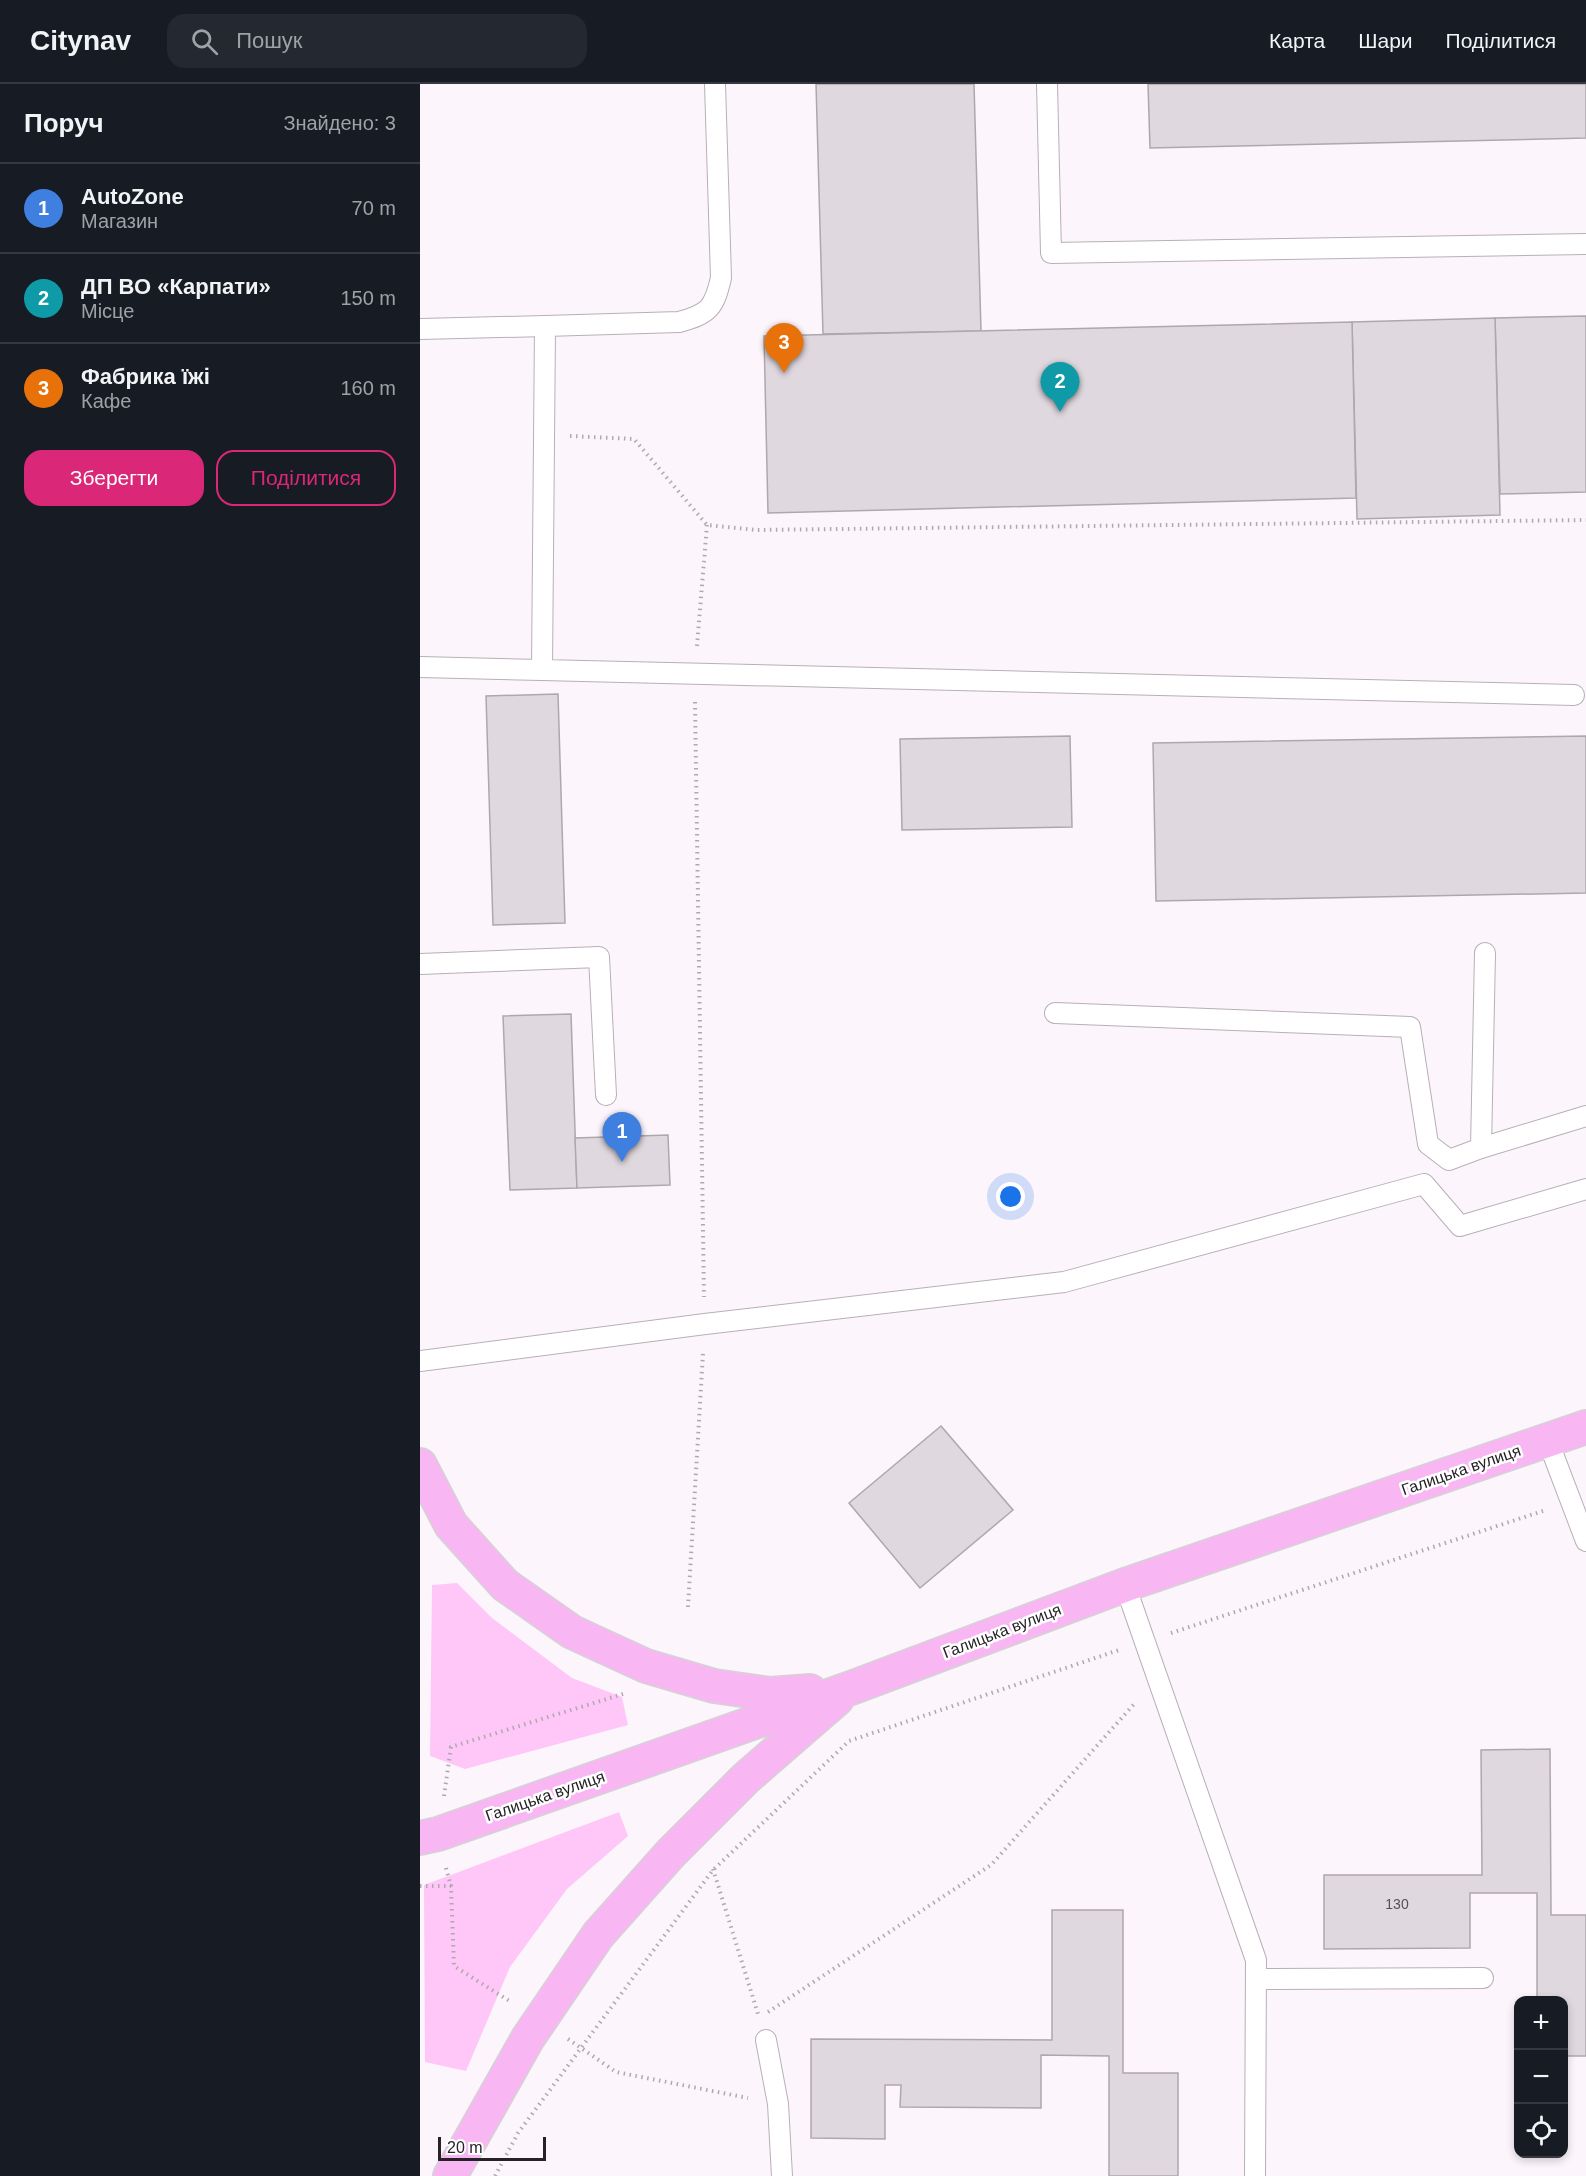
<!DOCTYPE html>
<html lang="uk">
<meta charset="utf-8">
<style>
body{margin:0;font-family:Helvetica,sans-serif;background:#242831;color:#f1f3f6}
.controls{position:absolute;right:18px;bottom:18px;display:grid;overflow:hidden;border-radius:12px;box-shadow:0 3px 9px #0003}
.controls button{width:54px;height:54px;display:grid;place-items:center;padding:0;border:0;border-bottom:2px solid #363941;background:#171b24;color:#f1f3f6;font:30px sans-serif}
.scale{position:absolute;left:18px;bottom:15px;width:108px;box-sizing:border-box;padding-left:6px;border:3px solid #262326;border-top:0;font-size:16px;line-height:21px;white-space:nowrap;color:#262326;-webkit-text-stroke:4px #fff;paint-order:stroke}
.you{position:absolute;left:591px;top:1113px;width:21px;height:21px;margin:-15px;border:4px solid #fff;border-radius:50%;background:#1a73e8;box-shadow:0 0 0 9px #1a73e833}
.badge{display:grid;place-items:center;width:39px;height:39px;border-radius:50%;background:#db2777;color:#fff;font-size:20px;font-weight:700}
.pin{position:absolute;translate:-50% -50px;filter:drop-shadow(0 2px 3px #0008)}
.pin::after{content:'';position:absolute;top:32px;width:21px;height:18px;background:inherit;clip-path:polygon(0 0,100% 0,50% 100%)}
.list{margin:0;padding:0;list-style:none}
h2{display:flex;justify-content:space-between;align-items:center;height:78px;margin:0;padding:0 24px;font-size:26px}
h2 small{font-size:20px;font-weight:400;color:#9ea1a6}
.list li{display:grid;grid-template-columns:39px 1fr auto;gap:18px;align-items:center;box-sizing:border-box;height:90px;padding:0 24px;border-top:2px solid #363941}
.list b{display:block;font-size:22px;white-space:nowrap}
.list p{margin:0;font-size:20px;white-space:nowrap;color:#9ea1a6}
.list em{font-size:20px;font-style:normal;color:#9ea1a6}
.actions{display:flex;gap:12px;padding:18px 24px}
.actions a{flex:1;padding:14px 0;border:2px solid #db2777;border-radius:18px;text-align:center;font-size:21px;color:#db2777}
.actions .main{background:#db2777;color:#fff}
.icon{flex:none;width:33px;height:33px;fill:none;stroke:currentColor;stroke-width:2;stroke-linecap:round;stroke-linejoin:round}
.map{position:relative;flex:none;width:1166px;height:2092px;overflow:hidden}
header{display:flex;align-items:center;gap:36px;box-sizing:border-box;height:84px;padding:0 30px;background:#171b24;border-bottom:2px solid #363941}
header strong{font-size:28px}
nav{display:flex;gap:33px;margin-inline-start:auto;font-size:21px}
.search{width:420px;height:54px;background:#242831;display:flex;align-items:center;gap:15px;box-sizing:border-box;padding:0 21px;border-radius:18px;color:#9ea1a6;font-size:22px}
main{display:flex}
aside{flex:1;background:#171b24}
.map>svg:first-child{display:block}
</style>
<header>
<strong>Citynav</strong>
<div class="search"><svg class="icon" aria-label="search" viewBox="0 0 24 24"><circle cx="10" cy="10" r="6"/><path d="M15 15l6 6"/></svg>Пошук</div>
<nav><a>Карта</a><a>Шари</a><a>Поділитися</a></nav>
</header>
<main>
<aside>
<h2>Поруч<small>Знайдено: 3</small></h2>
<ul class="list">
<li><span class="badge" style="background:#3f7fe0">1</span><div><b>AutoZone</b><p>Магазин</p></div><em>70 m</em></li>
<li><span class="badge" style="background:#0f9aa8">2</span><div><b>ДП ВО «Карпати»</b><p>Місце</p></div><em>150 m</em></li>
<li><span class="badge" style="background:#e8710a">3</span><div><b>Фабрика їжі</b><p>Кафе</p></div><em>160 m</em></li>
</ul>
<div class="actions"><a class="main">Зберегти</a><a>Поділитися</a></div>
</aside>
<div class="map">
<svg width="1166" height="2092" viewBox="0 0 1166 2092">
<rect width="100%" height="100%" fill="#fdf5fc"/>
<g fill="#fec7f7">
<path d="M37 1499 72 1534 152 1594 202 1613 208 1641 45 1685 10 1672 12 1501Z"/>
<path d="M199 1728 208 1752 147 1805 90 1883 46 1987 5 1978 4 1801Z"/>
</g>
<g fill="#e0d8df" stroke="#aea7ad" stroke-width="1.5">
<path d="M396 0H554L561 247 403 250Z"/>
<path d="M728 0H1166V54L730 64Z"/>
<path d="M1166 232V408L1080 410 1075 234Z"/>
<path d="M1075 234 1080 431 937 435 932 238Z"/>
<path d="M932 238 936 414 348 429 344 252Z"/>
<path d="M138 610 145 839 73 841 66 612Z"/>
<path d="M650 652 652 743 482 746 480 655Z"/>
<path d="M1166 652V809L736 817 733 659Z"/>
<path d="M151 930 157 1104 90 1106 83 932Z"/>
<path d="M248 1051 250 1101 157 1104 155 1054Z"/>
<path d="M521 1342 593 1426 500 1504 429 1419Z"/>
<path d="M1130 1665 1131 1831H1166V1972H1144V1916H1117V1809H1050V1864L904 1865V1791H1062L1061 1666Z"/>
<path d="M632 1826H703V1989H758V2092H689V1972L621 1971V2024L480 2023 481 2001H465V2055L391 2054V1955L632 1956Z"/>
</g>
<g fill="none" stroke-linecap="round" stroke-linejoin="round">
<g stroke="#b7b0b6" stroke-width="22">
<g id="service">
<path d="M295 0 301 194C294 224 289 230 259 238L125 242 122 586 1154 611"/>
<path d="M627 0 631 169 1166 160"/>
<path d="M0 245 125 242"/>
<path d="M0 583 122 586"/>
<path d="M0 880 179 873 186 1011"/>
<path d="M635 929 990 943 1008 1060 1029 1076 1061 1064 1166 1032"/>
<path d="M1061 1064 1065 869"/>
<path d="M0 1277 285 1240 644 1198 1004 1100 1040 1142 1166 1105"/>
<path d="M1128 1357 1166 1457"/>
<path d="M705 1501 836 1876 835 2092"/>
<path d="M836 1895 1063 1894"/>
<path d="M346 1956 358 2020 362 2092"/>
</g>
</g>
<g stroke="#d4d3d4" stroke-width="36">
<g id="primary">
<path d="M0 1381 31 1441 85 1501 152 1548 226 1582 294 1602 350 1610 390 1607"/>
<path d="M0 1754 18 1750 431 1604 705 1501 1166 1343"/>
<path d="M30 2092 108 1954 178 1851 251 1769 326 1694 417 1615"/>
</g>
</g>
<g stroke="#afa9af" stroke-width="4" stroke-dasharray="1.5 4.5" stroke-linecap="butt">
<path d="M150 352 214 355 287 441 336 446 1166 436"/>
<path d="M277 562 287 441"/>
<path d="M275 618 284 1213"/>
<path d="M268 1523 283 1269"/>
<path d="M751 1549 1126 1426"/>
<path d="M24 1712 31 1663 203 1610"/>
<path d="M26 1784 31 1802"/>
<path d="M293 1785 338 1930"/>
<path d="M0 1802H31L34 1882 91 1918"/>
<path d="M348 1928 571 1781 715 1619"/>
<path d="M148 1955 196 1988 328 2014"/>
<path d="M75 2092 98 2049 293 1786 429 1657 699 1566"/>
</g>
<use href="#service" stroke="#fff" stroke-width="20"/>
<use href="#primary" stroke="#f8b7f3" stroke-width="33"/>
</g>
<g text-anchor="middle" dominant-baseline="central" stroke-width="5" stroke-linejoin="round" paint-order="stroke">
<g font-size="14" fill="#545054">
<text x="977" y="1820">130</text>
</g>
<g font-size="16" fill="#262326" stroke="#fff">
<text transform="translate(1041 1386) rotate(-19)">Галицька вулиця</text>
<text transform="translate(582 1547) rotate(-21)">Галицька вулиця</text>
<text transform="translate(125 1712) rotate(-19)">Галицька вулиця</text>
</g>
</g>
</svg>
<div class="controls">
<button>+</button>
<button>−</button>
<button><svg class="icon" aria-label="locate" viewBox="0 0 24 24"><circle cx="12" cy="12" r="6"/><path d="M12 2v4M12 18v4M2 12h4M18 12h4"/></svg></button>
</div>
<div class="scale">20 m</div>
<div class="you"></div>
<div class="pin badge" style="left:202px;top:1078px;background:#3f7fe0">1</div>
<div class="pin badge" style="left:640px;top:328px;background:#0f9aa8">2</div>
<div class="pin badge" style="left:364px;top:289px;background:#e8710a">3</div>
</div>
</main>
